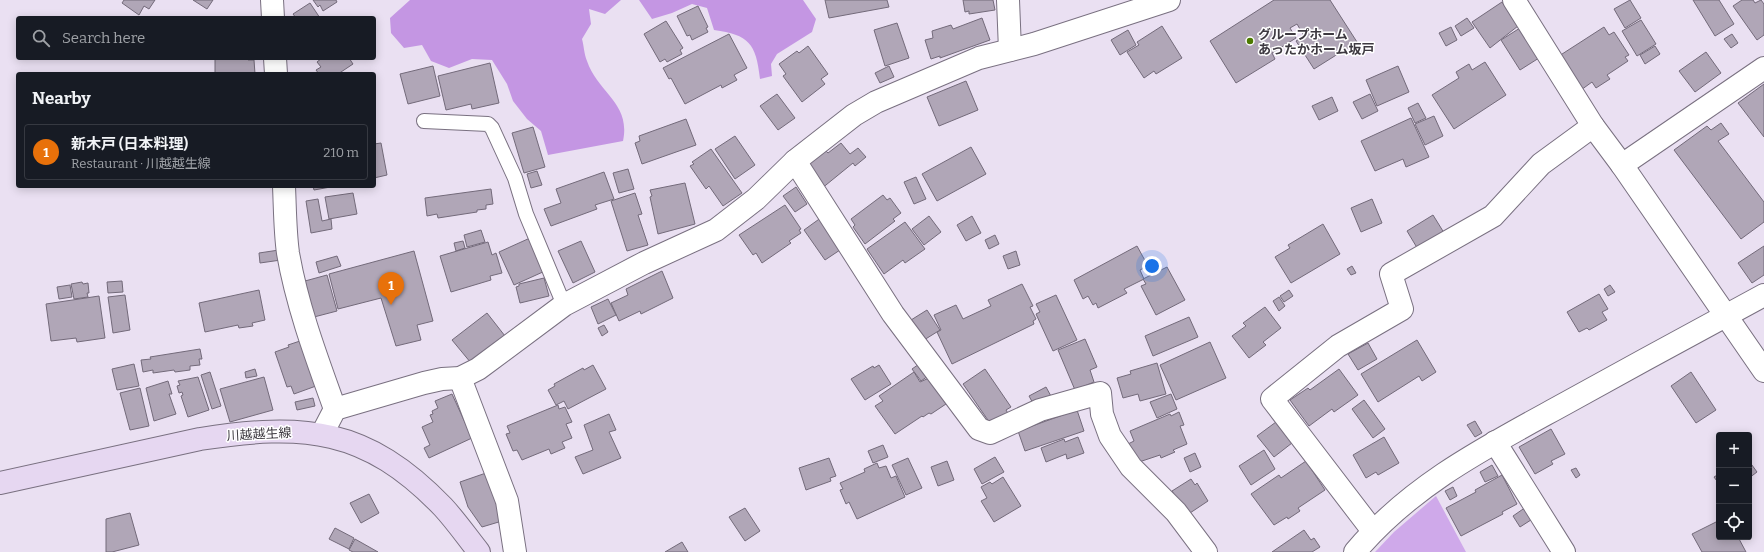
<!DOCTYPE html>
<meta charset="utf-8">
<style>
body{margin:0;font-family:Bitter,"Noto Sans JP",serif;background:#20242c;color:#f1f3f6}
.controls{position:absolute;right:12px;bottom:12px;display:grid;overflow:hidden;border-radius:4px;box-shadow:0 2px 10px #0003}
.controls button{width:36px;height:36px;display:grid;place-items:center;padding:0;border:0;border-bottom:1px solid #363941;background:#171b24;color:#f1f3f6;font:20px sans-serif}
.you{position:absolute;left:1152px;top:266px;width:14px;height:14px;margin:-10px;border:3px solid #fff;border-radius:50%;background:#1a73e8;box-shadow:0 0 0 6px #1a73e833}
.badge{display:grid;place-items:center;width:26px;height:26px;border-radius:50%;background:#d93025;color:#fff;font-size:13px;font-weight:700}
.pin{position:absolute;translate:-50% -33px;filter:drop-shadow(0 1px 2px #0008)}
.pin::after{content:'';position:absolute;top:21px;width:14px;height:12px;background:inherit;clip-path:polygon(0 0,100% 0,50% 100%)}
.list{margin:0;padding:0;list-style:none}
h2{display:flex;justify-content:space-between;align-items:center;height:52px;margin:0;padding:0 16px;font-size:17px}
h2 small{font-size:13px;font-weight:400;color:#9ea1a6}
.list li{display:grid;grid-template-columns:26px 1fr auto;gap:12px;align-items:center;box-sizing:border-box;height:56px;margin:0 8px 8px;padding:0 8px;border:1px solid #363941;border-radius:4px}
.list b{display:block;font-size:15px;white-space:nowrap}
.list p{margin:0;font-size:13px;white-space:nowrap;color:#9ea1a6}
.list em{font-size:13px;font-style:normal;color:#9ea1a6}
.icon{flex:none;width:22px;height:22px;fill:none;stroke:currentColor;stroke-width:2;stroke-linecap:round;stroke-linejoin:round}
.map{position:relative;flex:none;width:1764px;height:552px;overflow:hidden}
.search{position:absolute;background:#171b24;box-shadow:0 2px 10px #0003;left:16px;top:16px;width:360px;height:44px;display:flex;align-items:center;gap:10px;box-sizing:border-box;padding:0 14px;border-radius:4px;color:#9ea1a6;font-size:15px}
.panel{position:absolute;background:#171b24;box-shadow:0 2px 10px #0003;left:16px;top:72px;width:360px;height:116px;border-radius:4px}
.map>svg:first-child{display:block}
</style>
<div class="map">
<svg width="1764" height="552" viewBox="0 0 1764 552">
<rect width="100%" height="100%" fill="#eae0f2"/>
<path fill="#cfa9ea" d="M1436 496 1466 552H1375L1394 532Z"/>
<g fill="#c496e3">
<path d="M410 0H621L605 14 589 9 591 24 582 39C584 46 584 54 587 61 598 93 631 103 623 141L548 155 541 131 527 119 513 101 507 84 492 60 472 59 449 68 431 61 422 45 404 48 391 33 390 18Z"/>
<path d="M639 0H803L816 19 812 32 777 54 771 64 772 76 760 79C756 43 749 35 714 30L707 8 692 4 672 13 652 19Z"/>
</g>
<g fill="#b0a6b7" stroke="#736a7a">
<path d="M124 0H155L149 9 144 6 139 15 122 3Z"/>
<path d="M193 0H213L207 9Z"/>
<path d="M313 0H336L337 2 323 11 320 5 318 7Z"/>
<path d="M825 0H887L889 7 829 18Z"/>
<path d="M963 0H993L995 10 969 14V11L965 12Z"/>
<path d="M1274 0H1330L1357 42 1314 69 1296 41 1304 36 1297 24 1290 28 1296 38 1272 53 1275 59 1236 83 1210 41Z"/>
<path d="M1630 0 1641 18 1625 28 1614 9Z"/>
<path d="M1693 0H1719L1734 24 1715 36Z"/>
<path d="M1742 0H1753L1755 3 1761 0 1764 4V35L1757 40 1733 6Z"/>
<path d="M1502 2 1518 26 1490 48 1472 22Z"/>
<path d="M310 3 320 18H296L293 14Z"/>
<path d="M698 6 708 27 706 28 708 32 692 40 690 35 687 36 677 16Z"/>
<path d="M982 18 990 40 940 58V56L931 59 925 40 933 38 932 31 951 25 953 29Z"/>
<path d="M1467 18 1474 28 1461 36 1455 26Z"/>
<path d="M1641 20 1656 44 1637 56 1622 31Z"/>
<path d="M666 21 683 48 680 50 682 54 667 62 665 59 660 62 644 34Z"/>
<path d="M897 23 909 58 885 66 874 30Z"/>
<path d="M1162 26 1182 58 1156 74 1154 71 1144 78 1127 52 1139 45 1137 42Z"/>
<path d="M1451 27 1457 40 1446 46 1439 33Z"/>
<path d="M1604 27 1609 35 1614 32 1629 55 1625 57 1628 61 1607 75 1610 79 1596 88 1592 82 1581 90 1559 56Z"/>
<path d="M1520 28 1539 58 1520 70 1501 40Z"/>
<path d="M1128 30 1136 45 1120 55 1111 40Z"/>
<path d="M729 34 747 68 734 75 737 80 722 88 721 85 685 104 671 78 669 79 663 68Z"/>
<path d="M1732 34 1738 43 1731 48 1724 39Z"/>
<path d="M808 46 828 74 821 79 825 84 802 102 783 76 786 74 779 64 797 51 799 53Z"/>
<path d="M1655 46 1660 54 1645 64 1640 55Z"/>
<path d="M1706 52 1721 73 1695 92 1679 71Z"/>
<path d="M215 58H248V60H254L255 74H215Z"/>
<path d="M322 58H349L353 64 338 74H319L316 70 321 67 317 62Z"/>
<path d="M1485 62 1506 95 1454 129 1432 95 1459 78 1456 72 1469 64 1472 70Z"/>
<path d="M490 63 499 103 472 109 471 104 446 110 438 76Z"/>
<path d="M433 66 440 96 408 104 400 74Z"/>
<path d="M889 66 894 77 880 83 875 73Z"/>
<path d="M1398 66 1409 92 1377 106 1366 80Z"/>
<path d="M966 81 978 110 939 126 927 97Z"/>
<path d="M1764 84V137L1738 103Z"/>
<path d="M777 94 795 118 778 130 760 106Z"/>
<path d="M1370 94 1378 111 1362 119 1353 102Z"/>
<path d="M1332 97 1338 111 1319 120 1312 106Z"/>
<path d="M1418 103 1426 118 1415 123 1408 108Z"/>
<path d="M1434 116 1443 136 1425 145 1415 124Z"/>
<path d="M1411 118 1429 157 1406 167 1403 159 1375 171 1361 141Z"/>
<path d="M686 119 696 145 642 164 635 143 640 141 639 136Z"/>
<path d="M1721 123 1729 134 1718 141 1764 202V222L1741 239 1674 150 1707 126 1711 130Z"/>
<path d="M533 127 545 167 524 173 512 133Z"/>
<path d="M735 136 755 165 735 179 715 149Z"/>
<path d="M381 143 387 175 374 178V144Z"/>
<path d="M841 143 850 154 858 148 866 157 855 166 853 163 821 189 807 165 825 150 828 153Z"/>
<path d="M971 147 986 174 937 201 922 174Z"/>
<path d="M711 149 742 193 723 206 709 186 706 189 690 166 694 164 692 162Z"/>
<path d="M628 169 634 189 619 193 613 173Z"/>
<path d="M537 171 542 185 531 188 527 174Z"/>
<path d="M604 172 614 199 595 205 597 209 551 226 544 209 561 203 556 189Z"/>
<path d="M916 177 926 199 914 204 904 182Z"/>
<path d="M685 183 695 224 658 234 650 197 652 196 650 190Z"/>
<path d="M313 186H336L314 190Z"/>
<path d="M796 187 807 204 795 212 783 196Z"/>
<path d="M491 189 493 204 486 205V209L477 210V212L438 218 437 214 427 216 425 198Z"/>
<path d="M353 193 357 214 329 219 325 197Z"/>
<path d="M635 193 642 214 638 215 648 245 627 251 611 201Z"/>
<path d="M883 195 887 200 890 198 901 213 893 219 895 221 865 244 853 227 855 225 851 219Z"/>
<path d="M318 199 322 221 331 219 332 229 311 233 306 201Z"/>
<path d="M1372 199 1382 223 1361 232 1351 208Z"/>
<path d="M785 205 801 229 799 230 801 233 789 241 791 243 762 263 756 253 753 255 739 235Z"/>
<path d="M1433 215 1446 236 1419 251 1407 231Z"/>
<path d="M929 216 941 232 924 245 912 229Z"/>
<path d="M972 216 981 233 966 241 957 225Z"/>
<path d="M822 217 843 248 825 260 804 230Z"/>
<path d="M905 222 925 249 905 263 903 260 884 274 867 249Z"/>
<path d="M1323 224 1340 254 1291 283 1275 257 1290 248 1288 245Z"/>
<path d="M481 230 485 242 467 247 464 235Z"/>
<path d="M995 235 999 244 989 249 985 240Z"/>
<path d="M530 238 545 271 514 285 499 252Z"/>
<path d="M463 241 465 248 456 251 454 243Z"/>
<path d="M581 241 595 272 573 283 558 251Z"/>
<path d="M488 242 492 255 496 253 502 273 490 276 491 280 451 292 440 256Z"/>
<path d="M1137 246 1148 266 1140 270 1144 279 1124 289 1127 293 1098 308 1096 303 1093 305 1088 296 1083 299 1074 280Z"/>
<path d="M1764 246V275L1752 283 1738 263Z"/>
<path d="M279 250 281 260 260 263 259 253Z"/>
<path d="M414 251 433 321 417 325 421 340 396 346 381 298 338 309 329 274Z"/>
<path d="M1016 251 1020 265 1008 269 1003 256Z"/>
<path d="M337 256 341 266 319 273 316 262Z"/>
<path d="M1352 266 1356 273 1351 275 1347 269Z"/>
<path d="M1167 267 1185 300 1156 315 1141 286 1146 284 1143 279Z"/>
<path d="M662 271 673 298 641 314 640 311 619 321 611 303 628 295 626 289Z"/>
<path d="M327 275 337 311 314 317 305 281Z"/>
<path d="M544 278 549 296 520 303 516 287 519 286V284Z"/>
<path d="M122 281 123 292 108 293 107 282Z"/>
<path d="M82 282 83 284 88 283 89 293H87L88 297 74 299 71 284Z"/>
<path d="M1022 284 1033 306 1030 307 1036 319 1033 321 1034 324 952 364 937 332 941 330 934 315 956 305 963 319 991 306 988 300Z"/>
<path d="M70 285 72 297 59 299 57 287Z"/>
<path d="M1610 285 1615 292 1608 296 1604 289Z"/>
<path d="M259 290 265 320 252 323 253 326 239 328 238 325 205 332 199 303Z"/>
<path d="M1289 290 1293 296 1284 302 1280 296Z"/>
<path d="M1599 294 1608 309 1602 312 1607 320 1589 330 1587 328 1579 332 1567 312Z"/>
<path d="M125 295 130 330 113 333 108 297Z"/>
<path d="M1056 295 1077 340 1053 351 1036 314 1040 312 1036 304Z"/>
<path d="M99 296 105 338 77 342 76 338 51 341 46 304Z"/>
<path d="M1279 297 1285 306 1279 311 1273 301Z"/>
<path d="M608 299 616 315 598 324 591 307Z"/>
<path d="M1265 307 1281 328 1263 342 1266 345 1249 358 1232 336 1246 326 1243 323Z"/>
<path d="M927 310 940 330 924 340 911 320Z"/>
<path d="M487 313 505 336 471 363 452 340Z"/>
<path d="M1189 317 1198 337 1153 356 1145 336Z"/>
<path d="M604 325 608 332 602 336 598 328Z"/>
<path d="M1085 339 1097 367 1090 370 1094 382 1075 390 1058 350Z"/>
<path d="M1417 340 1436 372 1422 381 1419 376 1378 402 1361 374Z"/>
<path d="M300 341 316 386 294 394 291 386 287 387 275 352 289 347 288 345Z"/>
<path d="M1210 342 1226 378 1176 400 1160 365Z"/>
<path d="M1368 343 1377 359 1358 370 1348 354Z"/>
<path d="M200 349 202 359H199L200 365 190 366V370L175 372 174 370 153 373V370L143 372 141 360 151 359 150 357Z"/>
<path d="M922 362 931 374 921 381 912 369Z"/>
<path d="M1157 363 1166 394 1140 401 1138 394 1123 398 1117 378 1131 374 1130 371Z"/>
<path d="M134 364 139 386 117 390 112 369Z"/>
<path d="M593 365 606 389 568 409 564 401 556 405 548 390 555 386 554 384 583 368 584 370Z"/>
<path d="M879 365 891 384 865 400 851 379 873 366 874 368Z"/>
<path d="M255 369 257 376 246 378 245 372Z"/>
<path d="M985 369 1011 407 1006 410 1009 415 992 426 963 384Z"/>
<path d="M1339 369 1358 395 1334 412 1332 409 1309 426 1290 400 1308 388 1310 390Z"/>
<path d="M210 372 221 406 212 409 201 375Z"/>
<path d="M914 372 920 382 929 378 946 404 931 414 929 413 923 417 922 416 895 434 875 406 883 401 879 396Z"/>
<path d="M1691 372 1716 410 1696 423 1671 386Z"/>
<path d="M198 377 209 410 188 417 181 396 183 395 182 392 179 393 177 386 180 385 178 381Z"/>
<path d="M264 377 273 410 230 422 220 389Z"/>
<path d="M168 381 172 394H169L176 414 154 421 146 388Z"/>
<path d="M1046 387 1052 398 1035 407 1029 396Z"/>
<path d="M140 388 149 426 130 430 120 393Z"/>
<path d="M452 394 472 438 429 458 424 448 430 445 422 427 433 422 430 415 433 414 432 411 438 408 435 401Z"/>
<path d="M1171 394 1177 409 1157 418 1150 402Z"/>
<path d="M313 398 315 406 297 410 295 402Z"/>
<path d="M1364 400 1385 429 1373 438 1352 409Z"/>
<path d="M558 405 559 409 565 407 572 422 566 424 572 438 562 442 565 448 551 454 549 449 522 460 517 450 513 451 506 434 510 433 507 426Z"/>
<path d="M1077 410 1084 431 1025 451 1018 431Z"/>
<path d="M1179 412 1184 425 1180 426 1187 444 1173 450 1175 452 1161 458 1160 455 1136 463 1128 444 1134 441 1130 431 1170 414 1171 416Z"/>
<path d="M609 414 616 430 609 432 621 458 583 474 575 457 593 450 584 425Z"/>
<path d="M1475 421 1482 433 1475 437 1467 425Z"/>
<path d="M1276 422 1292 443 1274 457 1257 436Z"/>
<path d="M1551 429 1565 454 1551 461 1553 464 1535 474 1519 447Z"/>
<path d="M1078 437 1084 453 1067 459 1066 454 1046 462 1041 448 1064 439 1065 442Z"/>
<path d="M1384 437 1399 463 1378 475 1376 472 1366 478 1353 455Z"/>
<path d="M883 445 888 457 873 463 868 451Z"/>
<path d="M1264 450 1275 469 1251 485 1239 466Z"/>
<path d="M1195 453 1201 467 1190 472 1184 458Z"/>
<path d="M995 457 1004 472 982 484 974 469Z"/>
<path d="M829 458 836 476 830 478 831 481 806 490 799 468Z"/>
<path d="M908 458 922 488 906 495 892 465Z"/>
<path d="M947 461 954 480 938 486 931 467Z"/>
<path d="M1306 461 1325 490 1298 508 1300 511 1288 519 1287 517 1274 525 1251 494 1279 475 1281 478Z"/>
<path d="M1749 461 1757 472 1749 478Z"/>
<path d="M877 463 879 468 886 466 891 478 896 476 905 497 857 519 849 502 846 504 840 490 843 489 840 483 865 472 864 469Z"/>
<path d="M1492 465 1498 476 1485 482 1480 472Z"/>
<path d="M1576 468 1580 475 1576 478 1571 470Z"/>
<path d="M486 473 502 521 482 527 468 507 460 482Z"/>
<path d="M1719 474V484L1714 477Z"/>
<path d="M1502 475 1517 504 1502 512 1503 514 1461 536 1446 508 1476 492 1475 490Z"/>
<path d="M1003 477 1021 506 994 522 981 501 987 498 981 487 990 482 992 484Z"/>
<path d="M1191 479 1195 485 1197 483 1208 501 1187 515 1172 491Z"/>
<path d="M1453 487 1457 496 1450 500 1445 491Z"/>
<path d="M369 494 379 513 361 523 350 503Z"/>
<path d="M1526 507 1534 518 1520 527 1513 516Z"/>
<path d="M745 508 760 531 745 541 729 517Z"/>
<path d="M130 513 139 545 112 552H106V519Z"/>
<path d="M1718 521 1719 537H1738L1746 552H1702L1692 534Z"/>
<path d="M335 528 354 538 349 549 329 539Z"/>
<path d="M1304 530 1311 540 1314 538 1320 547 1312 552H1272Z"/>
<path d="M355 539 378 552H353L349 550Z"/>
<path d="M682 542 688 552H665Z"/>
</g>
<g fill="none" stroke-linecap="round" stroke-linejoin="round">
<g stroke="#797080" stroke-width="16">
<path id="lane" d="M424 121 488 124 492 128 515 178 526 214 564 305"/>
</g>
<g stroke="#797080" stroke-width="24">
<g id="street">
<path d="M272 0 273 18"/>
<path d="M1008 0 1010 50"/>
<path d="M1514 0 1593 126 1622 165 1764 371"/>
<path d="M275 58 276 74"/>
<path d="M795 161 893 314 979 429 990 433 1040 410 1100 393 1102 414 1110 436 1131 467 1176 512 1206 552"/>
<path d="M1622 165 1764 68"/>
<path d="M284 186C285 208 285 232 288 253 297 306 317 359 335 409"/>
<path d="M460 378 507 501 515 552"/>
<path d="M322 434 335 409 424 383 442 379 460 378 478 369 564 305 644 263 716 230 756 199 795 161 854 115 876 102 979 58 1034 44 1169 0"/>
<path d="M1495 442 1564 552"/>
<path d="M1373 531 1272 399 1338 346 1402 309 1391 274 1493 216 1541 164 1593 126"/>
<path d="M1355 552C1413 483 1490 445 1568 402 1633 366 1699 330 1764 295"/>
</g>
</g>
<g stroke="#797080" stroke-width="24">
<path id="secondary" d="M0 483 200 439C304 423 366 427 443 507 456 521 467 537 479 552"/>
</g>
<use href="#lane" stroke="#fff" stroke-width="14"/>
<use href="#street" stroke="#fff" stroke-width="22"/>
<use href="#secondary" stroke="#e6d7f1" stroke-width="22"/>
</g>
<circle fill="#4c7a00" stroke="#fff" stroke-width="1.5" cx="1250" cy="41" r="4"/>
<g text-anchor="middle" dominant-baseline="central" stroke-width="3" stroke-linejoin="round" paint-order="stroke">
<g font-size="13" font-weight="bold" fill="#3d3940" stroke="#fff" text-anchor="start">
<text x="1258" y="34">グループホーム<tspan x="1258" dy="15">あったかホーム坂戸</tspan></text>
</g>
<g font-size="13" fill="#3d3940" stroke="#fff">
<text transform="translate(259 434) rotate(-3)">川越越生線</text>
</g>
</g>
</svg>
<div class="controls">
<button>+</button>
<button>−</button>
<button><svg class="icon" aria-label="locate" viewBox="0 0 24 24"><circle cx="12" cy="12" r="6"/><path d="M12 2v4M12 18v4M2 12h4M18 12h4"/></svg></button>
</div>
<div class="you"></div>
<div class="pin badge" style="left:391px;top:305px;background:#e8710a">1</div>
<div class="search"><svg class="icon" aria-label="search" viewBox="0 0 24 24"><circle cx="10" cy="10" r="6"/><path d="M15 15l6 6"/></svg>Search here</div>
<section class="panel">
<h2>Nearby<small></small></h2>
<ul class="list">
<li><span class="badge" style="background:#e8710a">1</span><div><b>新木戸 (日本料理)</b><p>Restaurant · 川越越生線</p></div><em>210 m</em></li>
</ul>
</section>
</div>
